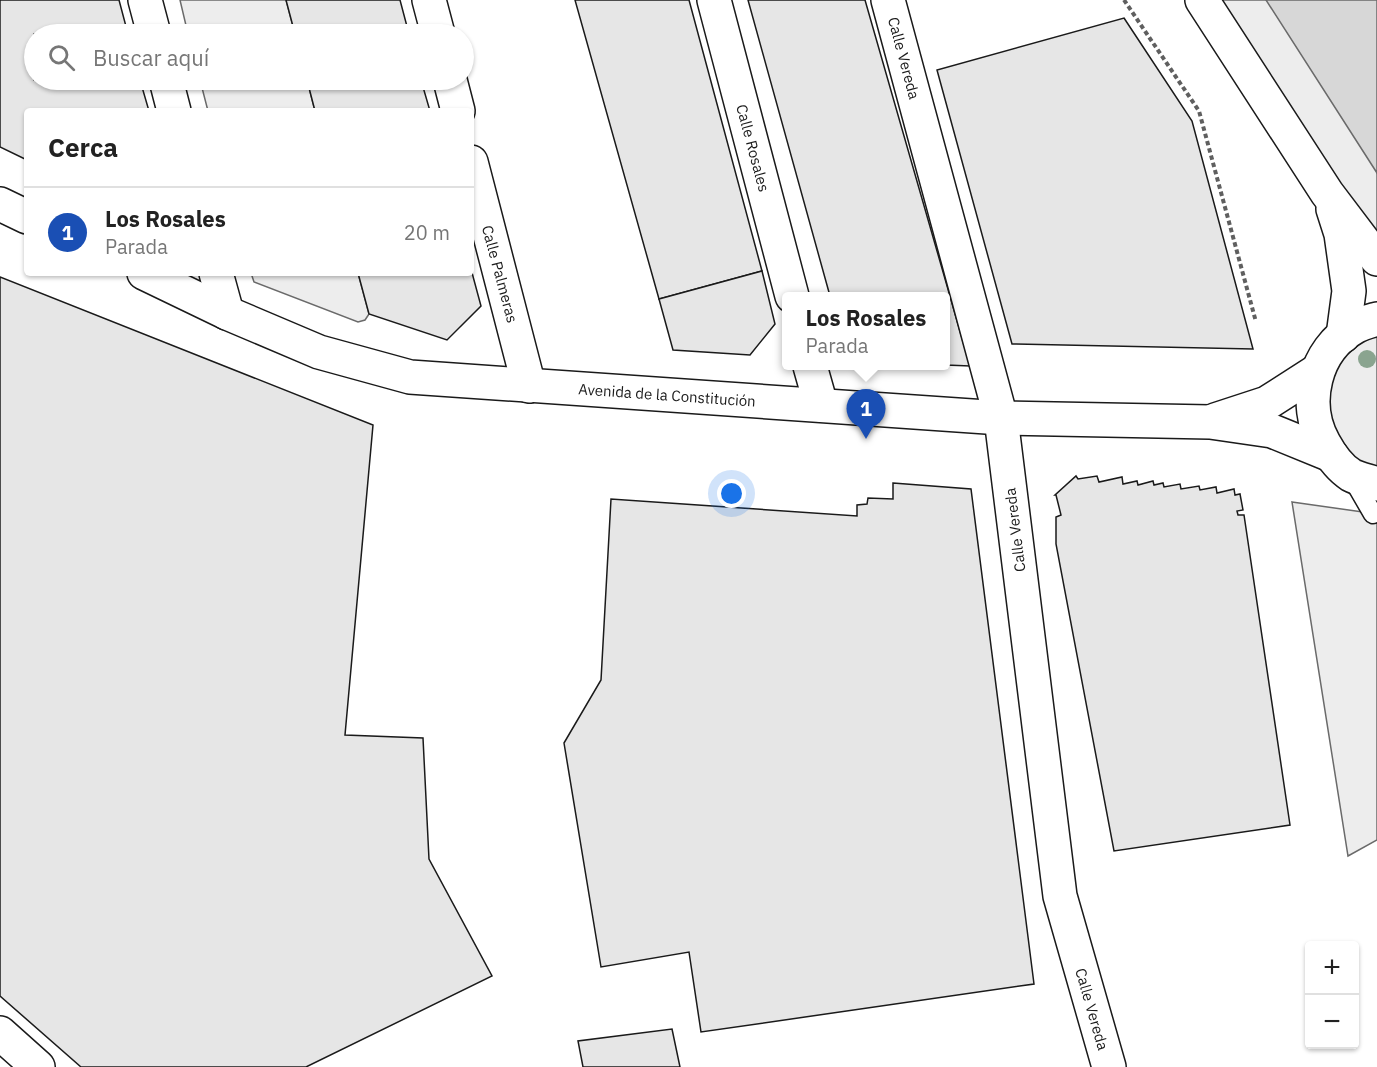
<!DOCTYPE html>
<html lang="es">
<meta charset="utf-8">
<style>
body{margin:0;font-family:"IBM Plex Sans",sans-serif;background:#f6f6f6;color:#222}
.controls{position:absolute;right:18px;bottom:18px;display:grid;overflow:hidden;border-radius:6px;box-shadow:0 2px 4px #0004}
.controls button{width:54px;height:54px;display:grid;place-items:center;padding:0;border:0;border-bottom:2px solid #e0e0e0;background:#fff;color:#222;font:30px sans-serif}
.you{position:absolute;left:732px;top:494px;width:21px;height:21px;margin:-15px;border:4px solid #fff;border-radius:50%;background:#1a73e8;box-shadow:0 0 0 9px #1a73e833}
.badge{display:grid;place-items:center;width:39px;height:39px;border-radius:50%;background:#0b8043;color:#fff;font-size:20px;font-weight:700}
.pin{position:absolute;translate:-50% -50px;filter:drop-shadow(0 2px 3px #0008)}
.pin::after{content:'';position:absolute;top:32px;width:21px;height:18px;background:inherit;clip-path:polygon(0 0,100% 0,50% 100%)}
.popup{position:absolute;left:782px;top:292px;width:168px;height:78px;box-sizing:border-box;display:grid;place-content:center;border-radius:6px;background:#fff;filter:drop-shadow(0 2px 4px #0005);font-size:20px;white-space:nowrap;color:#767676}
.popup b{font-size:22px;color:#222}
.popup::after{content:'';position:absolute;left:50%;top:100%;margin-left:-12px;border:12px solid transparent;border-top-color:#fff}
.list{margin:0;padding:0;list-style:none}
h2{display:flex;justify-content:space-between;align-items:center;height:78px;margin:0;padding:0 24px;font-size:26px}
h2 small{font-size:20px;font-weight:400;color:#767676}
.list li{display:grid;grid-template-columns:39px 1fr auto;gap:18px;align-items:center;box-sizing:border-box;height:90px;padding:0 24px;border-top:2px solid #e0e0e0}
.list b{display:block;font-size:22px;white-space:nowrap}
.list p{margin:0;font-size:20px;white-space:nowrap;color:#767676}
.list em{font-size:20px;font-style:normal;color:#767676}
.icon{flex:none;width:33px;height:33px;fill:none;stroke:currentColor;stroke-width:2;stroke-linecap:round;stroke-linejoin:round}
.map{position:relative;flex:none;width:1377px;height:1067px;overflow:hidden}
.search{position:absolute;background:#fff;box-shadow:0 2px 4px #0004;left:24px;top:24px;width:450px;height:66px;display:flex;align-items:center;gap:15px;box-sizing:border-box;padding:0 21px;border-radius:33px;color:#767676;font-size:22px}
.panel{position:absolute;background:#fff;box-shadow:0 2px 4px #0004;left:24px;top:108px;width:450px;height:168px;border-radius:6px}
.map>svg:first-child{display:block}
</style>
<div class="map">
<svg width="1377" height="1067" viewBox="0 0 1377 1067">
<rect width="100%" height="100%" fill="#fff"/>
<g fill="#ededed" stroke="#6a6a6a" stroke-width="1.5">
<path d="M180 0H286L295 34H188Z"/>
<path d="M1211 0H1377V254Z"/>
<path d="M200 80H307L315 111H208Z"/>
<path d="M251 273H358L369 314 365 320 358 322 254 282Z"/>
<path d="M1377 327V474L1357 466 1325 426V375L1338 353Z"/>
<path d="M1292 502 1377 514V840L1348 856Z"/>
</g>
<path fill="#d7d7d7" stroke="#6a6a6a" stroke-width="1.5" d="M1266 0H1377V173Z"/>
<g fill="#e6e6e6" stroke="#1a1a1a" stroke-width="1.5">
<path d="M0 0H119L128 34H34V80H140L149 111H27V160L0 147Z"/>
<path d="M286 0H400L409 34H295Z"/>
<path d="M575 0H689L762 271 659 299Z"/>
<path d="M748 0H865L970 366 946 365V296H830Z"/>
<path d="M1124 18 1192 121 1253 349 1012 344 937 70Z"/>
<path d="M307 80H421L430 111H315Z"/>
<path d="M471 269 481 306 447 340 369 314 358 273H471Z"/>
<path d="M762 271 775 324 750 355 673 350 659 299Z"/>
<path d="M0 277 373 425 345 735 423 738 429 859 492 976 306 1067H81L0 996Z"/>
<path d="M1076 476 1078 479 1097 476 1099 482 1122 477 1123 484 1137 481 1138 485 1153 481 1154 485 1163 483 1164 487 1180 484 1181 489 1199 486 1200 490 1216 487 1217 493 1234 489 1235 495 1240 494 1243 510 1237 511 1238 515H1244L1290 825 1114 851 1056 544V517L1061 515 1056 495H1055Z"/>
<path d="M893 483 971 489 1034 984 701 1032 689 952 601 967 564 743 601 680 611 499 857 516V505L867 504 868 498 893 499Z"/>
<path d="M672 1029 680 1067H583L578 1041Z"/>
</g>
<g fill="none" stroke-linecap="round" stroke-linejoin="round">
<g stroke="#1a1a1a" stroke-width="21">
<path id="lane" d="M1351 476 1373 514"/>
</g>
<g stroke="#1a1a1a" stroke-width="36">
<g id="street">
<path d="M145 0 154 34"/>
<path d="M429 0 438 34"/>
<path d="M714 0 792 296"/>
<path d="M888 0 1001 418 1060 896 1109 1067"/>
<path d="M166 80 174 111"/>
<path d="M450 80 458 111"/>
<path d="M471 162 529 386"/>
<path d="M216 273 227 313"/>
<path d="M810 366 821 405"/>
<path d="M0 1033 38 1067"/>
</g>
</g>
<g stroke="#1a1a1a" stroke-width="36">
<g id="secondary">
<path d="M1202 0 1327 193 1377 259"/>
<path d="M0 204 27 217"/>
<path d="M1333 209 1341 234 1349 291 1343 336"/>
<path d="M144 273 227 313 319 352 410 377 1001 418 1210 422 1272 431 1331 455"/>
<path d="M1377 319C1370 321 1362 323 1355 327 1314 350 1302 404 1324 443 1330 454 1340 468 1351 475 1358 479 1369 481 1377 484"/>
<path d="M1215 420 1267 403 1317 371"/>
</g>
</g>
<path stroke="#5f5f5f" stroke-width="4" stroke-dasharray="4.5 3" stroke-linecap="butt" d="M1124 0 1199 111 1256 322"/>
<use href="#lane" stroke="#fff" stroke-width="18"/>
<use href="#street" stroke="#fff" stroke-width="33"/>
<use href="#secondary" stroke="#fff" stroke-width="33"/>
</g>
<circle fill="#8aa48f" cx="1367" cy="359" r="9"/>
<g text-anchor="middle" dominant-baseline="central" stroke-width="4.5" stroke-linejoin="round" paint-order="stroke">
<g font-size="15" fill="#1a1a1a" stroke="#fff">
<text transform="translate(904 58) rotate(75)">Calle Vereda</text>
<text transform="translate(753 148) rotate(75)">Calle Rosales</text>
<text transform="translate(500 274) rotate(75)">Calle Palmeras</text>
<text transform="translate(667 395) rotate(4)">Avenida de la Constitución</text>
<text transform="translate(1015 530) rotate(-97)">Calle Vereda</text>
<text transform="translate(1092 1009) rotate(74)">Calle Vereda</text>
</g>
</g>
</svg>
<div class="controls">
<button>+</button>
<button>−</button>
</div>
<div class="you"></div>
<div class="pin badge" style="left:866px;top:439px;background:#1a4fb4">1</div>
<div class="popup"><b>Los Rosales</b>Parada</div>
<div class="search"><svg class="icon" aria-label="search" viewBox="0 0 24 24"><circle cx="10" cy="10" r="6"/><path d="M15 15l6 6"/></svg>Buscar aquí</div>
<section class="panel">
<h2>Cerca<small></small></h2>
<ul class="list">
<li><span class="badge" style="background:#1a4fb4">1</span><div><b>Los Rosales</b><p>Parada</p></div><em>20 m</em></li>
</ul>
</section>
</div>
